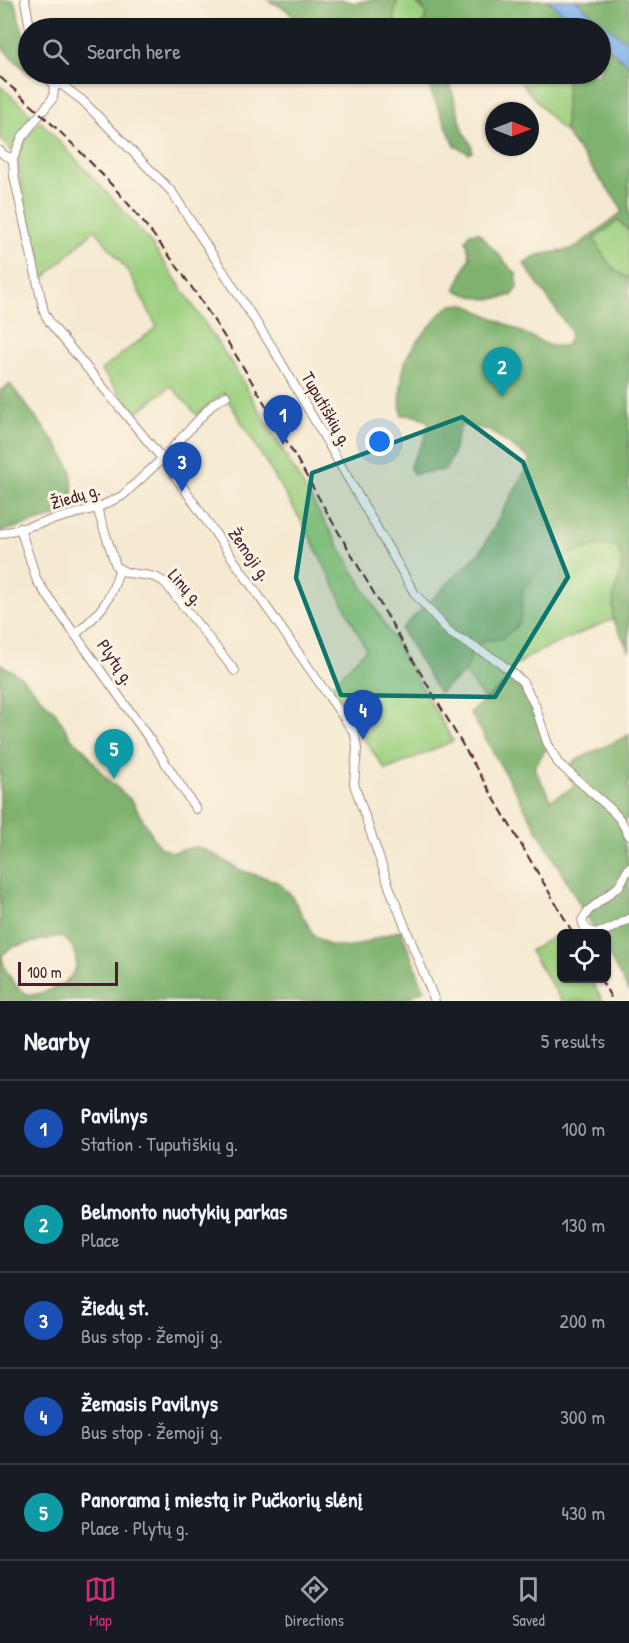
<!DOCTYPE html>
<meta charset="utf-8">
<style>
body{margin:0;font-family:"Patrick Hand",sans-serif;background:#242831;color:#f1f3f6}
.controls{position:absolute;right:18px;bottom:18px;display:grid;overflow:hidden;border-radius:9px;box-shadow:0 2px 4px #0004}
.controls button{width:54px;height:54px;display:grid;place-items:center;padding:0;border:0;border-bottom:2px solid #363941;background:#171b24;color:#f1f3f6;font:30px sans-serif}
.compass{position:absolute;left:485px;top:102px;width:54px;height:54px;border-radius:50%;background:#171b24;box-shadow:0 2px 4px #0004;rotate:90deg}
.scale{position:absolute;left:18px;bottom:15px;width:100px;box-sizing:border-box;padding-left:6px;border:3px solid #4a1f2b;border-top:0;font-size:16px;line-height:21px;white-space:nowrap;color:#4a1f2b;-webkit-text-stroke:4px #fcf5e5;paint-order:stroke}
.you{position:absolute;left:380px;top:442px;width:21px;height:21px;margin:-15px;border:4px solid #fff;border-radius:50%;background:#1a73e8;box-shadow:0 0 0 9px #1a73e833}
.badge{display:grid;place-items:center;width:39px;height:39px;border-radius:50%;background:#db2777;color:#fff;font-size:20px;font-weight:700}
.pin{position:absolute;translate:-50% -50px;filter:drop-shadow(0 2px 3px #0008)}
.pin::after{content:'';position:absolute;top:32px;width:21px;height:18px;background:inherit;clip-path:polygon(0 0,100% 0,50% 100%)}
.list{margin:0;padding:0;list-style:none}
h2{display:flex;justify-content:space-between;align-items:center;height:78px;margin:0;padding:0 24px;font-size:26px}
h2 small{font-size:20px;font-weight:400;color:#9ea1a6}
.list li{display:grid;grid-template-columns:39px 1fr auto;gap:18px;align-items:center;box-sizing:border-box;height:96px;padding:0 24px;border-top:2px solid #363941}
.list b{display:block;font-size:22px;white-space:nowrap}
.list p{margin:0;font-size:20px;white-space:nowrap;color:#9ea1a6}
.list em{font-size:20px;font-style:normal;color:#9ea1a6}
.icon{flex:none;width:33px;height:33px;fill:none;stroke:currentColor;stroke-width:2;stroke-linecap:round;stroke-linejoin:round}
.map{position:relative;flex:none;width:629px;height:1001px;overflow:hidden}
.search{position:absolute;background:#171b24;box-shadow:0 2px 4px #0004;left:18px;right:18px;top:18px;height:66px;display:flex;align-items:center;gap:15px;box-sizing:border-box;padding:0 21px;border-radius:33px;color:#9ea1a6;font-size:22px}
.sheet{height:558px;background:#171b24}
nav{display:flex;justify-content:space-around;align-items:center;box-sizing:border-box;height:84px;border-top:2px solid #363941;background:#171b24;font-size:16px;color:#9ea1a6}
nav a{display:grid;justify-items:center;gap:3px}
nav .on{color:#db2777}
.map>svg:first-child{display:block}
</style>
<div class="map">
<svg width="629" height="1001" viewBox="0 0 629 1001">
<rect width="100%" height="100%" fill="#fcf5e5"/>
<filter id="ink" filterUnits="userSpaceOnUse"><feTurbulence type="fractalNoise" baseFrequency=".0167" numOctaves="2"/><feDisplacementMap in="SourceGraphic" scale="12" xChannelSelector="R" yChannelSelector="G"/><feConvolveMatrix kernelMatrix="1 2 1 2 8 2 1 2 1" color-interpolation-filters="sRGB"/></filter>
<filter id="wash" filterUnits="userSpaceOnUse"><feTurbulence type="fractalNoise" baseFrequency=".008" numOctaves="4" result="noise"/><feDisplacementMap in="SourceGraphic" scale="24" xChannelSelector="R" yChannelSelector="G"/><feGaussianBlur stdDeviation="1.35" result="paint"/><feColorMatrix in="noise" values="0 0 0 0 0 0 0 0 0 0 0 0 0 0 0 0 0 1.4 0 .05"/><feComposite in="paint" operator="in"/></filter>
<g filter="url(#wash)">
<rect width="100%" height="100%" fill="#f5ead1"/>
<g fill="#9dd080" stroke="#747856" stroke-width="1.5">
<path d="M397 0H413L426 12 425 21 420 28H396L394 16Z"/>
<path d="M514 74H567L565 132 558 126Z"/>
<path d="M0 86 35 117 12 151 0 138Z"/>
<path d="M40 121 122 209 150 242 178 283 232 364 453 741 386 770 328 689 366 649 305 527 224 393 197 415 171 386 136 413 101 370 157 327 130 274 95 229 40 282 17 163C19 146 29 134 40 121Z"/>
<path d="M619 220 629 232V278C611 272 602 255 593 239Z"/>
<path d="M607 545 619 547 622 566 613 600V619L533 654 507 672 516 679H511L484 699 465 673 472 653 479 643 485 640 501 639 520 621 523 589 546 563 582 549Z"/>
<path d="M563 931 564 933H562V978L590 979 603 1001H562L530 951Z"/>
</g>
<g fill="#7eb26e" stroke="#64684c" stroke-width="1.5" fill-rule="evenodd">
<path d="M0 0H13L17 8 19 20 28 43V74H32L30 75 0 46Z"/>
<path d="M267 0H344L355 3 369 0H397L394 16 396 28H365L359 24 354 25 351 28H307L284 8Z"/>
<path d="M413 0H547L583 28H420L425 21 426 12 421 5Z"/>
<path d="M576 0H627L629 2V43L589 12Z"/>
<path d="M601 42 629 65V232L619 220 594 239C603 255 611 271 629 278V651L613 619V600L622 566 619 548 607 545 582 549 546 564 523 589 520 621 515 628 501 639 485 640 479 643 472 653 465 673 439 693 401 629 480 552 531 460 489 430 461 425 451 459 445 470 414 474 410 469V465L425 438 429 422 419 416 402 415C398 403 402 367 408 355 412 347 439 314 447 308 452 304 458 304 465 304L550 346H565L570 339V330L524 264 538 255 573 249 621 213V207L565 132 567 74H600Z"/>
<path d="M426 74H447L464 133 472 146V152L469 153 455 146 432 94Z"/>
<path d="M478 232 516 274 518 286 513 295C488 302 478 299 455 290L470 257 466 240 470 233Z"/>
<path d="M10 384 60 449 71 470 75 511 0 532V391Z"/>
<path d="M0 664 20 676 55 712 71 738 84 749 103 775 132 801 159 847 172 852 196 847 208 851 240 870 278 882 291 895 314 936 329 945 348 948 401 930 424 990 402 1001H0ZM58 936C75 941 82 964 70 977 65 984 58 986 51 989 36 996 26 999 15 984 8 974 3 968 2 955L13 947Z"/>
<path d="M511 679H516L529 700 547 748 534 767 551 800 573 788 574 784 570 779V766L574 761 629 735V816C615 828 628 850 629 865 629 907 629 950 629 992L607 952 606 933H596L470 712Z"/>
</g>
<path fill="#7cb0e9" stroke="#63688a" stroke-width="1.5" d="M547 0H576L589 12 629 43V65L601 42 600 28H583Z"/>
</g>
<g filter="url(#ink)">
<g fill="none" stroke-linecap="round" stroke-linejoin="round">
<g stroke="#a0847e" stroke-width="10">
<g id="minor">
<path d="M25 0 30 28"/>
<path d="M51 74 54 90 53 98 22 137 13 159 14 176 44 312 50 323 169 467 355 734 357 749 354 784 390 889 435 1001"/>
<path d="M54 85H62L83 101 172 192 274 350 415 594 450 633 498 661 522 681 535 705 547 742 558 763 612 810 621 821 629 835"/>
<path d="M0 151 4 155 13 159"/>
<path d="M97 508 116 566C128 579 151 570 165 583L235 671"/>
<path d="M20 528 37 581 153 744 196 809"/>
<path d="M0 534 97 508 122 496 162 459 214 403 226 396"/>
<path d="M76 634C100 613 111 601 119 570"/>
<path d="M629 868 619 886 588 911 582 920C588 945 614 927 629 919"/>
</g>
</g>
<use href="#minor" stroke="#fff" stroke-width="8"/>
<g stroke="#4a1f2b" stroke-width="2" stroke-dasharray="9 4.5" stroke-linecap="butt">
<path d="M0 77C49 120 98 166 139 217 221 317 282 435 347 547 422 676 498 805 573 933"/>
<path d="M600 978 613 1001"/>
</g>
</g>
</g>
<path fill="#0f766e" fill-opacity="0.2" stroke="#0f766e" stroke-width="4.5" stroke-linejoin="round" d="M462 417 523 462 568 577 495 697 341 695 296 578 312 473Z"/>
<g text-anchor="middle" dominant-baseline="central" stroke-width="6" stroke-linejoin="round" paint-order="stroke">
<g font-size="18" fill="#4a1f2b" stroke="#fcf5e5">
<text transform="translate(327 409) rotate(60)">Tuputiškių g.</text>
<text transform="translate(75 496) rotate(-17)">Žiedų g.</text>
<text transform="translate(250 554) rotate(55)">Žemoji g.</text>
<text transform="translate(186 587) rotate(48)">Linų g.</text>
<text transform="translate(116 662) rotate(55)">Plytų g.</text>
</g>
</g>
</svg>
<div class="controls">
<button><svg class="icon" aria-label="locate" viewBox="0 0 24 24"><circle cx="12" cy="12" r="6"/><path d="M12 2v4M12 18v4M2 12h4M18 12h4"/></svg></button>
</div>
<svg class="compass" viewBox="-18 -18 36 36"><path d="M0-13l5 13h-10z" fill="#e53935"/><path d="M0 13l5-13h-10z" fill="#9ea1a6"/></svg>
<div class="scale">100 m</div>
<div class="you"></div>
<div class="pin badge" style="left:283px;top:445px;background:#1a4fb4">1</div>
<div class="pin badge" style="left:502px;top:397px;background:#0f9aa8">2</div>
<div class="pin badge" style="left:182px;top:492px;background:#1a4fb4">3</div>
<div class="pin badge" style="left:363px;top:740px;background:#1a4fb4">4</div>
<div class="pin badge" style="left:114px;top:779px;background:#0f9aa8">5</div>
<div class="search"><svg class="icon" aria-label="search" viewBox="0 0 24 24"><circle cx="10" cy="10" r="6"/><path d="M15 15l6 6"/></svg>Search here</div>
</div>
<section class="sheet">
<h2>Nearby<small>5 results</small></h2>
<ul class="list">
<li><span class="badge" style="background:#1a4fb4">1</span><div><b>Pavilnys</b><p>Station · Tuputiškių g.</p></div><em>100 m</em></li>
<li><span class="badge" style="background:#0f9aa8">2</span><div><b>Belmonto nuotykių parkas</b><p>Place</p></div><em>130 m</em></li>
<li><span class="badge" style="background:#1a4fb4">3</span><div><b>Žiedų st.</b><p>Bus stop · Žemoji g.</p></div><em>200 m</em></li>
<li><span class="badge" style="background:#1a4fb4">4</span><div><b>Žemasis Pavilnys</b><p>Bus stop · Žemoji g.</p></div><em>300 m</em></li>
<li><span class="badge" style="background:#0f9aa8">5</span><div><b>Panorama į miestą ir Pučkorių slėnį</b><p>Place · Plytų g.</p></div><em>430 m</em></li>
</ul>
</section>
<nav>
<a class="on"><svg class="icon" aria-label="map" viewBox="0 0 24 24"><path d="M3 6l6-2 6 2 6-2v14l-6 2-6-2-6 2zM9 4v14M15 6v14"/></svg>Map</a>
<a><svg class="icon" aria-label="directions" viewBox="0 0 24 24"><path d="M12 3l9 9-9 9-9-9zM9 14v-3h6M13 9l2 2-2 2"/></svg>Directions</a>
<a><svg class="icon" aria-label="saved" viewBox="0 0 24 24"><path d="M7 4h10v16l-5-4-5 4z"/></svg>Saved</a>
</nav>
